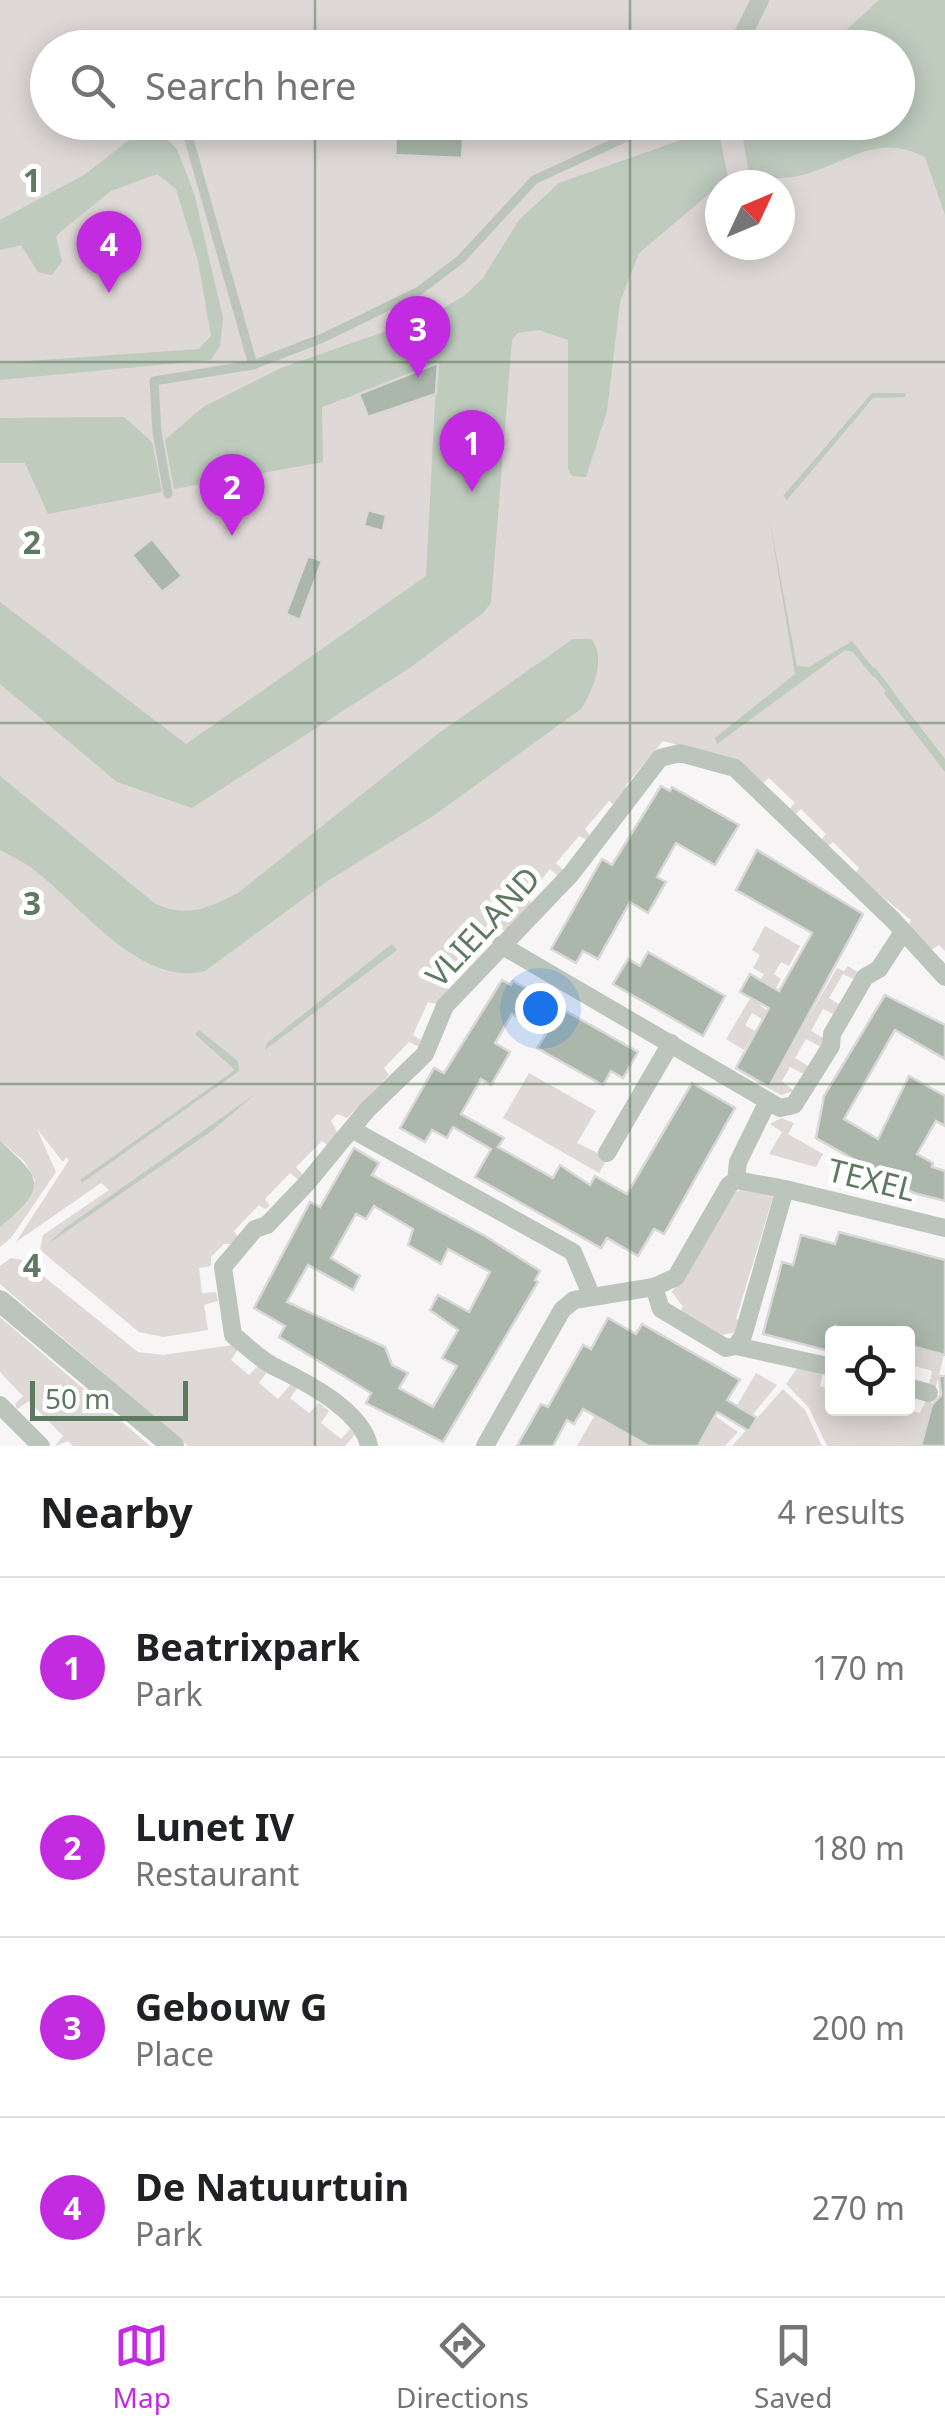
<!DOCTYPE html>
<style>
body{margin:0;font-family:"Noto Sans",sans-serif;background:#f6f6f6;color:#202124}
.controls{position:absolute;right:30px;bottom:30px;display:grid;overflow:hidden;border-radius:10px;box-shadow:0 5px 25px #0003}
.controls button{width:90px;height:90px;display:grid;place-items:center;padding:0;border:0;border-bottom:2px solid #e0e0e0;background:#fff;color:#202124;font:50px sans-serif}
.compass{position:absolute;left:705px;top:170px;width:90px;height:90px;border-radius:50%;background:#fff;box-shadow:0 5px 25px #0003;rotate:46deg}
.scale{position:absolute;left:30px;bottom:25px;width:158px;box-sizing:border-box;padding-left:10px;border:5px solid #5e795f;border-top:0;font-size:28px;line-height:35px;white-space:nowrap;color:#5e795f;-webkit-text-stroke:8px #fff;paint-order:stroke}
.you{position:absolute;left:540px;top:1008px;width:35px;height:35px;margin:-25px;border:8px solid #fff;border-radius:50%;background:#1a73e8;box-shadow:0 0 0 15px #1a73e833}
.badge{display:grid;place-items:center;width:65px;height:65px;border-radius:50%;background:#c32be1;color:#fff;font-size:32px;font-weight:700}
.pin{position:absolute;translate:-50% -82px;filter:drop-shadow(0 2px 5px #0008)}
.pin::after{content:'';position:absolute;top:52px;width:35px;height:30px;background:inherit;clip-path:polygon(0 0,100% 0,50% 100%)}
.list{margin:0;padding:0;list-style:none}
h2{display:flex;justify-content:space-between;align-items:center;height:130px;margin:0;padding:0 40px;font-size:42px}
h2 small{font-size:32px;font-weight:400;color:#757577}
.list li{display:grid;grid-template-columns:65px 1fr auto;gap:30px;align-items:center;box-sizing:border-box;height:180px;padding:0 40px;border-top:2px solid #e0e0e0}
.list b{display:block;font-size:38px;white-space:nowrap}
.list p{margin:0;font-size:32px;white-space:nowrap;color:#757577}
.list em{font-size:32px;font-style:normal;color:#757577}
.icon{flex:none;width:55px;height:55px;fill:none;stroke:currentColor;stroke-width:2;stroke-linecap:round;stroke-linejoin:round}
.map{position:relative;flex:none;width:945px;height:1446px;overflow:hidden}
.search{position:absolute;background:#fff;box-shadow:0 5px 25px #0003;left:30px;right:30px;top:30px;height:110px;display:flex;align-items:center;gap:25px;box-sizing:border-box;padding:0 35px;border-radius:55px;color:#757577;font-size:38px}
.sheet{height:850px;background:#fff}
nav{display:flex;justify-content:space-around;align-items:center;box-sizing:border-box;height:140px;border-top:2px solid #e0e0e0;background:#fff;font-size:28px;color:#757577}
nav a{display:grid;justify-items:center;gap:5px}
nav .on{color:#c32be1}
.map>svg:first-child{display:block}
</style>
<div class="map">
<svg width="945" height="1446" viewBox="0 0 945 1446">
<rect width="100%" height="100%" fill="#f7f5f6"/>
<g fill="#ded8d6" fill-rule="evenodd">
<path d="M0 0H945V951L939 945 931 950 908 926 911 920 855 874 859 868 833 842 827 847 821 840 826 834 801 809 791 818 786 813 795 803 769 778 763 783 740 761 663 741 626 785 627 793 615 805 609 801 585 829 590 836 587 840 579 836 556 863 565 872 560 878 550 869 527 897 532 904 506 931 488 924 482 932 481 953 475 960 468 955 444 983 449 990 437 1004 428 1002 413 1035 424 1042 422 1048 409 1042 384 1068 389 1075 347 1118 337 1114 331 1121 338 1134 327 1145 322 1141 296 1167 305 1177 301 1182 290 1173 265 1199 270 1206 265 1209 259 1205 234 1231 238 1237 233 1244H224L211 1257V1266L199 1268 202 1293 216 1292 218 1301 204 1305 208 1330 163 1337 139 1332 40 1250 43 1235 109 1190 101 1183 16 1242 69 1160 66 1157 63 1162 37 1129 56 1172 11 1238 0 1247V1227L31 1195 35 1180 24 1161 0 1141ZM48 48H898V122H48ZM720 185H780V245H720Z"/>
<path d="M765 926 800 946 789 966 781 962 774 974 781 979 773 993 755 989 764 974 753 968 760 955 752 950Z"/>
<path d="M848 966 861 974 857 981 843 974 829 998 842 1006 837 1016 823 1009 811 1031 827 1040 823 1048 806 1039 795 1058 808 1066 804 1074 790 1067 782 1081 794 1091 781 1095 752 1079 769 1086 837 968 844 971Z"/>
<path d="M751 997 767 1011 762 1019 752 1013 745 1025 755 1031 744 1050 726 1039Z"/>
<path d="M529 1073 596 1111 577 1143 608 1158 599 1173 503 1118Z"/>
<path d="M781 1118 794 1123 788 1134 823 1154 816 1167 769 1154 782 1132 770 1124Z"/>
<path d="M744 1188 774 1194 736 1319 741 1321 737 1332 722 1335 680 1311 683 1307 672 1292 733 1193Z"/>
<path d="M11 1258 23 1260 138 1352 163 1355 233 1345 239 1348 231 1360 249 1375 258 1366 267 1372 259 1383 278 1399 292 1383 298 1387 290 1398 309 1413 319 1403 329 1411 321 1423 341 1439 350 1429 355 1434 345 1446H188L0 1284V1266Z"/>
<path d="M0 1317 150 1446H73L68 1441 55 1446 63 1436 29 1401 17 1409 15 1404 23 1396 0 1372Z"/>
<path d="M908 1345 944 1355 921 1446H827L809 1408 786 1384 798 1367 823 1373 820 1386 832 1390V1408L903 1409 920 1413 933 1386 929 1384 932 1371 908 1364Z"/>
<path d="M756 1373 777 1385 744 1425 729 1419Z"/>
<path d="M783 1389 805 1410 822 1446H732Z"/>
<path d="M595 1415 647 1446H577Z"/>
<path d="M715 1416 738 1432 725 1446H698Z"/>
</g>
<g fill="#becbbd">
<path d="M879 0H945V215L925 157C874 131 847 165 798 176 783 179 766 178 750 179L740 123 898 122V48L828 47Z"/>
<path d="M718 127 728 178 639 253 620 302 607 411 586 477 572 476 568 469V340L539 330 518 333 512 340 491 603 483 613 411 667 192 808 117 782 0 684V602L186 744 426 576 437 364 322 407 323 462 174 489 165 440 203 407 281 368 432 315 464 296 483 278 519 220 559 183Z"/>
<path d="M148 132 165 137 177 149 194 193 223 318 220 346 211 360 0 380V363L199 349 211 336 198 261 176 189 157 174 111 191 60 232 56 237 62 261 52 275 38 272 21 245 0 250V220L84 175 125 143Z"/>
<path d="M872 393H906L905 397 873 398 787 500 783 496Z"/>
<path d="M124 417 152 442 162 492 48 514 25 463H0V418Z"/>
<path d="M769 517 797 666 809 667 852 641 879 675 873 677 853 652 845 650 717 744 715 738 795 674Z"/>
<path d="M573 639H591C607 658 593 690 581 709L433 816 329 880 205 971C140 988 79 903 34 870 24 862 11 856 0 850V776L154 903C186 919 208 908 238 893L439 733Z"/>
<path d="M890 688 945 759V772L884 693Z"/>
<path d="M392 944 397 950 265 1050 267 1043Z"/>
<path d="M199 1030 238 1061 239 1071 82 1183 80 1180 235 1070 195 1034Z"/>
<path d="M254 1095 213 1130 48 1244 65 1228Z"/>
<path d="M0 1141C42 1179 49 1186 0 1227Z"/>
</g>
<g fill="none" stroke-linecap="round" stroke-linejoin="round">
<path stroke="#becbbd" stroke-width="6" d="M874 671 891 693"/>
</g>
<g fill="#aab7aa" stroke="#d9d7d8" stroke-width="2.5" fill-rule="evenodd">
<path d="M397 122H464L462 158 395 155Z"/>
<path d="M438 363 436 394 368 417 359 394Z"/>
<path d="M368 510 386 515 383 531 364 526Z"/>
<path d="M152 539 182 576 162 592 132 555Z"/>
<path d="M308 556 322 561 300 620 286 614Z"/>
<path d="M661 786 670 791 672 787 739 825 715 865 676 843 657 877 666 882 648 913 630 902 598 959 583 951 576 963 551 949 602 859 612 865Z"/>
<path d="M757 850 863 914 769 1087 736 1068 769 1008 740 992 750 974 779 991 812 933 736 890Z"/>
<path d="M648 952 725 996 703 1036 613 984 628 959 640 966Z"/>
<path d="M502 980 511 985 513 981 638 1052 623 1078 611 1071 603 1085 537 1048 546 1034 512 1014 495 1043 510 1052 491 1085 481 1079 461 1114 504 1138 498 1147 553 1178 560 1165 590 1185 595 1176 627 1194 692 1083 735 1108 664 1234 654 1229 638 1256 607 1238 601 1248 475 1177 491 1149 453 1127 447 1138 432 1130 425 1142 400 1128 434 1068 444 1073Z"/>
<path d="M885 995 945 1025V1059L895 1030 844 1119 878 1139 909 1076 945 1096V1126L936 1121 917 1154 933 1163 932 1167 945 1171V1201L914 1193 816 1138 824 1096Z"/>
<path d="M354 1148 379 1163 372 1175 485 1236 540 1271 535 1280 538 1282 443 1442 366 1403 371 1393 279 1337 285 1326 254 1308 310 1202 320 1207ZM374 1206 413 1229 408 1245 441 1264 448 1249 490 1272 469 1312 438 1295 430 1310 458 1330 442 1358 457 1366 433 1407 399 1388 408 1373 392 1365 385 1347 287 1302 308 1265 353 1290 360 1276 331 1258 356 1214 366 1219Z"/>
<path d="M839 1232 945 1260V1355L908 1345V1334H865L835 1326 829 1351 763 1334 782 1262 793 1265 801 1235 835 1244Z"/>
<path d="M608 1318 636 1334 642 1324 740 1380 727 1400 757 1418 749 1431 717 1412 698 1446H649L583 1409 574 1424 567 1420 553 1446H517L541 1404 548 1407 583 1345 591 1349Z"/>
<path d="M939 1376H945V1446H921L932 1405 941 1395Z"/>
</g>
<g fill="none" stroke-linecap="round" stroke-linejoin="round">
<g stroke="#bcc5bc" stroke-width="9">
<path d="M184 122 253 365"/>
<path d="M168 494 157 432 154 381 253 365 325 337 419 291 461 259 534 180 659 122"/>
</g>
<g stroke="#bcc5bc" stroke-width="18">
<path d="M736 48 760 0"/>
<path d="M501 945 768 1101"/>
<path d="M353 1130 573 1252 592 1297"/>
<path d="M607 1153 671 1043"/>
<path d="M736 1180 785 1189 743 1336 736 1346 726 1348 661 1309 654 1287 676 1277 729 1185 736 1180 738 1162 768 1101 780 1108 794 1105 831 1046 832 1034 865 977 879 969 903 932"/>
<path d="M785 1189 945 1228"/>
<path d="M736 1346 832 1367"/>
<path d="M908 1387 929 1393"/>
<path d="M0 1405 41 1446"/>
<path d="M369 1446C362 1411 306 1382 277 1368 261 1361 246 1345 233 1335L223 1267 255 1229 267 1225 307 1183 367 1110 425 1054 445 1006 571 874 660 758 680 753 735 768 893 920 945 977"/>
<path d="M485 1446 562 1310 574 1300 654 1287"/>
</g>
<path stroke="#bcc5bc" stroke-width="22" d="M0 1301 173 1446"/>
</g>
<path fill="none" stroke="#5e795f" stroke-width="2.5" stroke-opacity="0.55" d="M315 0V48M630 0V48M315 122V1446M630 122V1446M0 362H945M0 723H945M0 1084H945"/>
<g text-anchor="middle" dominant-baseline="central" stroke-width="10" stroke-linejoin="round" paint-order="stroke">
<g font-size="32" fill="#5e795f" stroke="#fff">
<text transform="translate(482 926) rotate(-47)">VLIELAND</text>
<text transform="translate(872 1179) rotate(14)">TEXEL</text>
</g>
</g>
<g font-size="32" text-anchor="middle" font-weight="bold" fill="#5e795f" stroke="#fff" stroke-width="10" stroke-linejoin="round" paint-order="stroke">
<text x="32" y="192">1</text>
<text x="32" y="554">2</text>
<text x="32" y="915">3</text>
<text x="32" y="1277">4</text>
</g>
</svg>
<div class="controls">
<button><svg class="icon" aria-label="locate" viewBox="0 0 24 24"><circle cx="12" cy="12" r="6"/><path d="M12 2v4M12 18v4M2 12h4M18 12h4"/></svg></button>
</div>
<svg class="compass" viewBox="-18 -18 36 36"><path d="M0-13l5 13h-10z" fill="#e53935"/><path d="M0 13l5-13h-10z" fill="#757577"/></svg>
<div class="scale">50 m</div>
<div class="you"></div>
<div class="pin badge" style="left:472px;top:492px">1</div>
<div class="pin badge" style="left:232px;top:536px">2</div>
<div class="pin badge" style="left:418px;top:378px">3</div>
<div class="pin badge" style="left:109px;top:293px">4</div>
<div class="search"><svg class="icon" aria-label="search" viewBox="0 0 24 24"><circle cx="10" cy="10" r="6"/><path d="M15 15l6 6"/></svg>Search here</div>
</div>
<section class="sheet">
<h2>Nearby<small>4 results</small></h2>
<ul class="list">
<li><span class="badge">1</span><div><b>Beatrixpark</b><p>Park</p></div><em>170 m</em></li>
<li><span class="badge">2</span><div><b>Lunet IV</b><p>Restaurant</p></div><em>180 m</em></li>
<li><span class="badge">3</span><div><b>Gebouw G</b><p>Place</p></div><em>200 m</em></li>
<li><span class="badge">4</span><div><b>De Natuurtuin</b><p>Park</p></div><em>270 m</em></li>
</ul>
</section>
<nav>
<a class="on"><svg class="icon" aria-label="map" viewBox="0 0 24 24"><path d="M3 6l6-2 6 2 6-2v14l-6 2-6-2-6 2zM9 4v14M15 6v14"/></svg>Map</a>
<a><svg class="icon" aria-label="directions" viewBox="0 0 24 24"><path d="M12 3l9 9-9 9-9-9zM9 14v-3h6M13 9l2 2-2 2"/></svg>Directions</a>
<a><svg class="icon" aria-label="saved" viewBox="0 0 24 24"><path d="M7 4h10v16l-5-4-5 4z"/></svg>Saved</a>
</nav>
